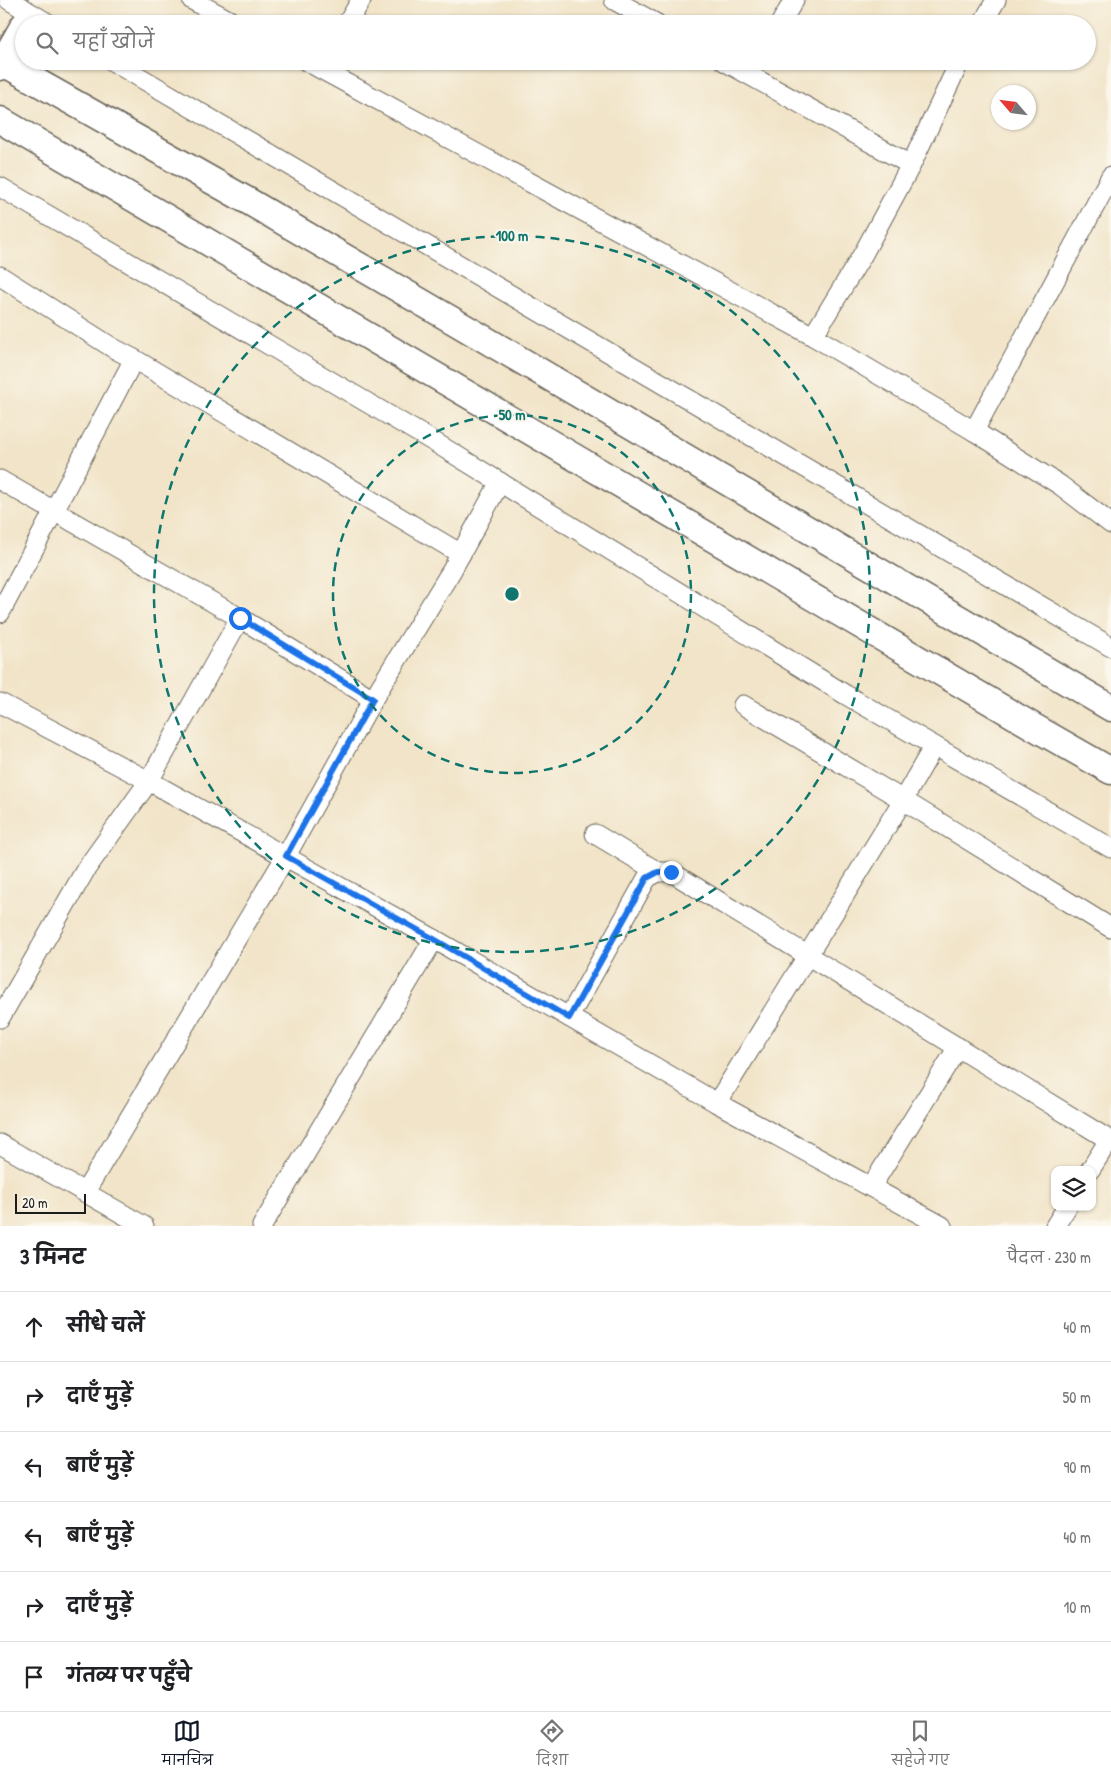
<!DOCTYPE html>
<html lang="hi">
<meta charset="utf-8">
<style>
body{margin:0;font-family:"Patrick Hand","Playpen Sans Deva",sans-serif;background:#f6f6f6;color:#202124}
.controls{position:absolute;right:15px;bottom:15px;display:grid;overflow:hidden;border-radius:10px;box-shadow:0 1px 4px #0004}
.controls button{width:45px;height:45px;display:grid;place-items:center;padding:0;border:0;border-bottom:1px solid #e0e0e0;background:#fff;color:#202124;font:25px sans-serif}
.compass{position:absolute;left:991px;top:85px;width:45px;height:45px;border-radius:50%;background:#fff;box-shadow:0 1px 4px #0004;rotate:298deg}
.scale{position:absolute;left:15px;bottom:12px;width:71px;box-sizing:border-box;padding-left:5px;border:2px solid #1c1c1c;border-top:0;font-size:14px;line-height:18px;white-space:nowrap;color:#1c1c1c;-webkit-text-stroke:4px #fbf7ec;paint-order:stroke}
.stop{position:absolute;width:15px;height:15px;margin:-11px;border:4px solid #1a73e8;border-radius:50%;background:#fff}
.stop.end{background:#1a73e8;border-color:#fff;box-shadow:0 1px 5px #0008}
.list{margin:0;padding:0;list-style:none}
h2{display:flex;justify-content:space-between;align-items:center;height:65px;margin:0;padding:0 20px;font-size:21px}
h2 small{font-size:16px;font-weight:400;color:#757577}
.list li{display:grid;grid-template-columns:32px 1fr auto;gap:15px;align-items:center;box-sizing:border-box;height:70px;padding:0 20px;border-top:1px solid #e0e0e0}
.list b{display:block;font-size:19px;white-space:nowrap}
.list em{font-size:16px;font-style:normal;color:#757577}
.icon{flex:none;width:28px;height:28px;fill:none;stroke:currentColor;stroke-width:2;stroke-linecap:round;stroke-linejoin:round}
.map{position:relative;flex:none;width:1111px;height:1226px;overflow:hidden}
.search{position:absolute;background:#fff;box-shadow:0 1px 4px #0004;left:15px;right:15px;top:15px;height:55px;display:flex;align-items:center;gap:12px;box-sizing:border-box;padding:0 18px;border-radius:28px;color:#757577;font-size:19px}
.sheet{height:485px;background:#fff}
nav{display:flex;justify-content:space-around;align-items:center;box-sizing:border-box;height:70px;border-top:1px solid #e0e0e0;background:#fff;font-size:14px;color:#757577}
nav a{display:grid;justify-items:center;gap:2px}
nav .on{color:#111827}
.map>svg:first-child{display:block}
</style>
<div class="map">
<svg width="1111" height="1226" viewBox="0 0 1111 1226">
<rect width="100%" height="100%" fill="#fbf7ec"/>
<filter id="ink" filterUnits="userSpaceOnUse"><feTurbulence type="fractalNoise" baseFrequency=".02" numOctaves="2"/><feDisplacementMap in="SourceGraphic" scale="10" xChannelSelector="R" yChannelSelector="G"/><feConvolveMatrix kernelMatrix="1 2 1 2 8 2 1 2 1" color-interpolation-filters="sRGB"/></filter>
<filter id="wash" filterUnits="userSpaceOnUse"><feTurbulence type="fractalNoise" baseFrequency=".0096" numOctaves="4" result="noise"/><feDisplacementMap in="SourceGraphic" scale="20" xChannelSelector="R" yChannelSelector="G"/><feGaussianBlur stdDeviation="1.12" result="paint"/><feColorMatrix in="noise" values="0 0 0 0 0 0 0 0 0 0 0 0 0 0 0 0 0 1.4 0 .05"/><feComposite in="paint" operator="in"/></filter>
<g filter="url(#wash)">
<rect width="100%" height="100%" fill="#f1e4c8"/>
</g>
<g filter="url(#ink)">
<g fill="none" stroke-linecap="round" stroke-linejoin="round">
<g stroke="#676258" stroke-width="21">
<g id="street">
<path d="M9 0 49 24"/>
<path d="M192 0 236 24"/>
<path d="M614 0 657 24"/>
<path d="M347 24 361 0"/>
<path d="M780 24 794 0"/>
<path d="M982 24 996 0"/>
<path d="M112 61 1111 647"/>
<path d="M306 61 813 336"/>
<path d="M724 61 911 165"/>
<path d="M960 61 911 165 863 254 813 336 974 431 1111 176"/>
<path d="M0 187 436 443 846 695 1111 848"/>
<path d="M0 276 113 348 134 359 461 554"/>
<path d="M974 431 1060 485 1111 524"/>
<path d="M0 480 240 618 373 699"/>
<path d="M0 613 134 359"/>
<path d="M0 703 149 781 434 939 717 1103 942 1226"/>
<path d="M743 705 903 800 1111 928"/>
<path d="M595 834 658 872"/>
<path d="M569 1017 647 878 658 872H671L1111 1141"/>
<path d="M0 1018 86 869 149 781 240 618"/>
<path d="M717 1103 903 800 934 746"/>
<path d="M0 1144 144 1226"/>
<path d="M1090 1170 1109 1140"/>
<path d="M871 1187 958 1047"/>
<path d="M85 1192 286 856 373 699 452 570 500 482"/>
<path d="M262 1226 434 939"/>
<path d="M1055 1226 1067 1207"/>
</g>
</g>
<g stroke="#676258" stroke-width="29">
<g id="secondary">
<path d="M0 61 248 201 505 351 1111 708"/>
<path d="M0 67 24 25"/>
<path d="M0 120 1034 727 1111 771"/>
</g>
</g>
<use href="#street" stroke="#fff" stroke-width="19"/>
<use href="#secondary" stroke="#fff" stroke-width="26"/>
</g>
</g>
<g fill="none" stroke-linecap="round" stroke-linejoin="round" filter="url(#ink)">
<path stroke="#1a73e8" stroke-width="6" d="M240 618 373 699 286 856 434 939 569 1018 647 878 658 872H671"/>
</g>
<g fill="none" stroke="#0f766e" stroke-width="2.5" stroke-dasharray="9 6">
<circle cx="512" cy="594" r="179"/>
<circle cx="512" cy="594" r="358"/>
</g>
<circle cx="512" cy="594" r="8" fill="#0f766e" stroke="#fbf7ec" stroke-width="2.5"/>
<g font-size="15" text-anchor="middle" font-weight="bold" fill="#0f766e" stroke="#fbf7ec" stroke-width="4" stroke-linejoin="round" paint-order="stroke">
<text x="512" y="241">100 m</text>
<text x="512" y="420">50 m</text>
</g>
</svg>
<div class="controls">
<button><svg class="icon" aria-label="layers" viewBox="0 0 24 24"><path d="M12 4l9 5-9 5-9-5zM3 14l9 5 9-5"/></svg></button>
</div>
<svg class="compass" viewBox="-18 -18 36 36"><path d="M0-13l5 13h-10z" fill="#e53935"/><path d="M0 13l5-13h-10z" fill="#757577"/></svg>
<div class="scale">20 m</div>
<div class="stop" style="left:240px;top:618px"></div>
<div class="stop end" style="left:671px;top:872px"></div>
<div class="search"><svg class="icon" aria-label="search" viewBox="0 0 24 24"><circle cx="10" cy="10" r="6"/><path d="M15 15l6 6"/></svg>यहाँ खोजें</div>
</div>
<section class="sheet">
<h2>3 मिनट<small>पैदल · 230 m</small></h2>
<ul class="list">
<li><svg class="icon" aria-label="ahead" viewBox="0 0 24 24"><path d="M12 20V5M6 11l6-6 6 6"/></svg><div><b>सीधे चलें</b></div><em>40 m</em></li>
<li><svg class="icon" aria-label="right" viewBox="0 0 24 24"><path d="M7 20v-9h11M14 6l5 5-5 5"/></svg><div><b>दाएँ मुड़ें</b></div><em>50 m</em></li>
<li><svg class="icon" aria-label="left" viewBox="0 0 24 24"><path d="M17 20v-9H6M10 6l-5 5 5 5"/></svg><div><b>बाएँ मुड़ें</b></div><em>90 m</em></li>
<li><svg class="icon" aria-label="left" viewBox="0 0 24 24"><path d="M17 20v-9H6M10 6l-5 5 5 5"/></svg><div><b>बाएँ मुड़ें</b></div><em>40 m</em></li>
<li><svg class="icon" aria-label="right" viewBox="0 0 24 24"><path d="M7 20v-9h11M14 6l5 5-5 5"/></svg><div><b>दाएँ मुड़ें</b></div><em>10 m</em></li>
<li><svg class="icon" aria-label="arrive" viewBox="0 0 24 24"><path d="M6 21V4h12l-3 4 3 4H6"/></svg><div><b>गंतव्य पर पहुँचे</b></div></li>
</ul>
</section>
<nav>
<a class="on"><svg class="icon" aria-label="map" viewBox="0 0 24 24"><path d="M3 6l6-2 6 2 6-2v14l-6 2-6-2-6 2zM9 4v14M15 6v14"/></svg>मानचित्र</a>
<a><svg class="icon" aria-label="directions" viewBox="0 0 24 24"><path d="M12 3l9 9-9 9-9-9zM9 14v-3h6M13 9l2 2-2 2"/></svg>दिशा</a>
<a><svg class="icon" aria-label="saved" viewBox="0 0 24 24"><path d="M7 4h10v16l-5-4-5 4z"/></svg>सहेजे गए</a>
</nav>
